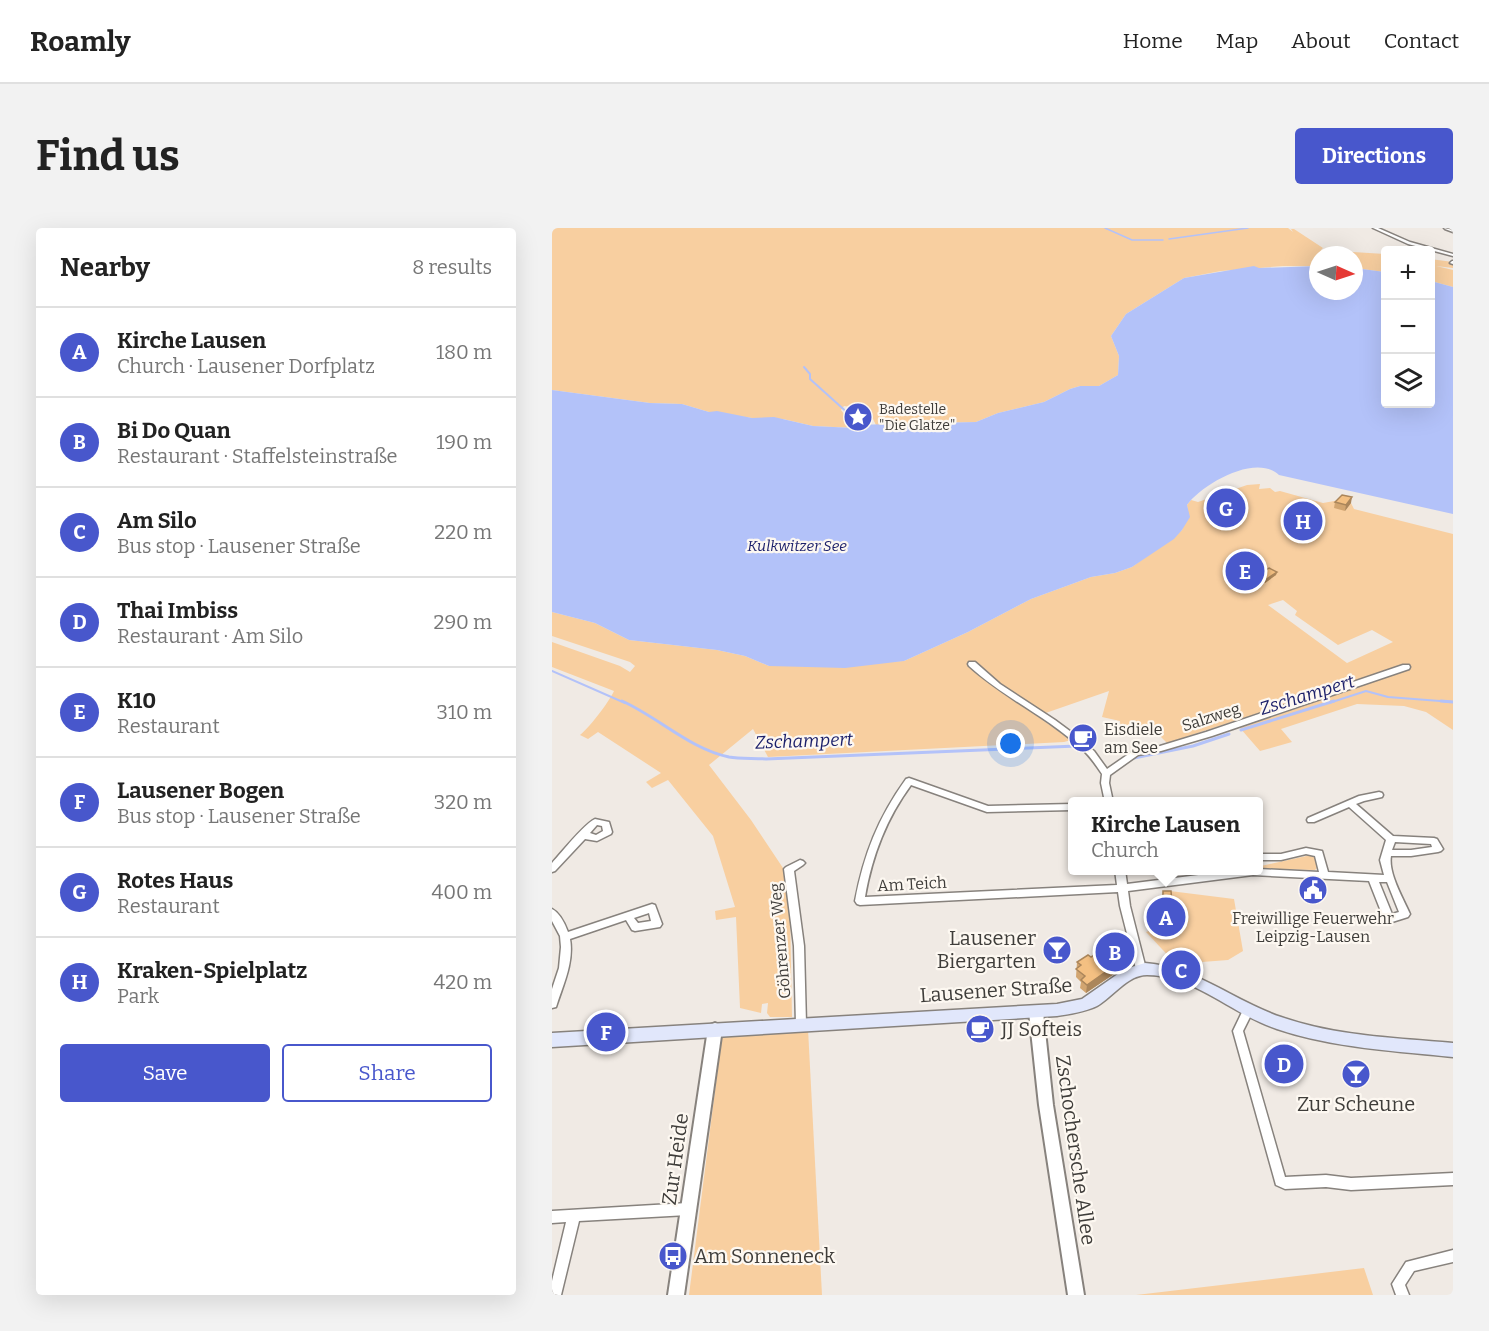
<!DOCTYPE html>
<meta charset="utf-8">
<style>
body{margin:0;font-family:Bitter,serif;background:#f2f2f2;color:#222}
.controls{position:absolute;right:18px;top:18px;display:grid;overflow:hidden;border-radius:6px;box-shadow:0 6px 24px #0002}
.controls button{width:54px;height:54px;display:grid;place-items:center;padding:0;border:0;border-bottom:2px solid #e0e0e0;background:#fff;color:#222;font:30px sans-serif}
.compass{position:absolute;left:757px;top:18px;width:54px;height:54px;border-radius:50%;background:#fff;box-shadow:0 6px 24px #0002;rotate:93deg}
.you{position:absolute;left:459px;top:516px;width:21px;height:21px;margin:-15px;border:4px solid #fff;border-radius:50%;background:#1a73e8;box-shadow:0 0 0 9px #1a73e833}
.badge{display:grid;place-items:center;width:39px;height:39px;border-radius:50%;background:#4857cc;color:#fff;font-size:20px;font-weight:700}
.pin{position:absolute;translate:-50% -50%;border:3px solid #fff;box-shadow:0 2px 6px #0006}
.popup{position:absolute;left:516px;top:569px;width:195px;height:78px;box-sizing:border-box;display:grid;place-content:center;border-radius:6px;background:#fff;filter:drop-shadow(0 2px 4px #0005);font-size:20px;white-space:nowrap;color:#767676}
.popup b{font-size:22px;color:#222}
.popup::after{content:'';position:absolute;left:50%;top:100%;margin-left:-12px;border:12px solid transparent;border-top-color:#fff}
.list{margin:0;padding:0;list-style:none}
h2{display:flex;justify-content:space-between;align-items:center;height:78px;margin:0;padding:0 24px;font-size:26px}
h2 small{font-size:20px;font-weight:400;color:#767676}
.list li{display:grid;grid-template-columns:39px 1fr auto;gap:18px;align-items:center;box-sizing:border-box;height:90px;padding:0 24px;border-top:2px solid #e0e0e0}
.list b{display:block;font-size:22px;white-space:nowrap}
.list p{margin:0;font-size:20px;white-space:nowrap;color:#767676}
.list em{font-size:20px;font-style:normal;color:#767676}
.actions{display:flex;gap:12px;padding:18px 24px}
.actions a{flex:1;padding:14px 0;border:2px solid #4857cc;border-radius:6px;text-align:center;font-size:21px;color:#4857cc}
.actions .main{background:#4857cc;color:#fff}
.icon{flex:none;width:33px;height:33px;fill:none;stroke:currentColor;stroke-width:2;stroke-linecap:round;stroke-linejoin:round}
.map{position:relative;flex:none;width:901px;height:1067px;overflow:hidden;border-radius:6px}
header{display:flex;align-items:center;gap:36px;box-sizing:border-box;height:84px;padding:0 30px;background:#fff;border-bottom:2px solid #e0e0e0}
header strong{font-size:28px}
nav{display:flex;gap:33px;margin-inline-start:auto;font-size:21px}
.intro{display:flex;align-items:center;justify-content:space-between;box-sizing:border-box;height:144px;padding:0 36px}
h1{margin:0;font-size:42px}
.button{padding:15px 27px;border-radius:6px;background:#4857cc;color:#fff;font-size:21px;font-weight:700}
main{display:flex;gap:36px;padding:0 36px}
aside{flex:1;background:#fff;border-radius:6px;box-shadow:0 6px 24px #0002}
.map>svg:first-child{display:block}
</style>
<header>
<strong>Roamly</strong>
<nav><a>Home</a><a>Map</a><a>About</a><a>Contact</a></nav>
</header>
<div class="intro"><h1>Find us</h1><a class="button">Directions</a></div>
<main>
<aside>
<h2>Nearby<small>8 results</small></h2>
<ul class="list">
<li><span class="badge">A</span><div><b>Kirche Lausen</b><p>Church · Lausener Dorfplatz</p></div><em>180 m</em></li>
<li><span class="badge">B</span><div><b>Bi Do Quan</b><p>Restaurant · Staffelsteinstraße</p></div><em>190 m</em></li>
<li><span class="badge">C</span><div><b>Am Silo</b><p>Bus stop · Lausener Straße</p></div><em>220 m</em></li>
<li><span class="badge">D</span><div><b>Thai Imbiss</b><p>Restaurant · Am Silo</p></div><em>290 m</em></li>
<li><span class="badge">E</span><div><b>K10</b><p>Restaurant</p></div><em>310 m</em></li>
<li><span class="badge">F</span><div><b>Lausener Bogen</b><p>Bus stop · Lausener Straße</p></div><em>320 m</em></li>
<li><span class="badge">G</span><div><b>Rotes Haus</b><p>Restaurant</p></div><em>400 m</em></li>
<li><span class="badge">H</span><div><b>Kraken-Spielplatz</b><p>Park</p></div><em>420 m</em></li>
</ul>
<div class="actions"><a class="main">Save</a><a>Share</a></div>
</aside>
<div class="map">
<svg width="901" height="1067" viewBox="0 0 901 1067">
<rect width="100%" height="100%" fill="#f0eae4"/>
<g fill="#f8cfa0" fill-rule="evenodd">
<path d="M0 0H736L741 4 739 1H742L771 20 769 22 833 26V44L802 40V27H766V38H731L669 43 632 50 574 86 559 108 567 128 566 147 547 158H528L518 161 492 174 446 185 424 194 324 197 321 191 305 185 306 180 292 178 289 182 295 190 296 196 303 200 261 198 231 191 200 190 157 184 130 176 98 175 0 162Z"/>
<path d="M878 31 901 34V40L884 38 901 42V59L879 53Z"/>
<path d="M708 256 707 261 718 260 723 264 728 263 771 275 788 272 793 283 799 275 802 281 901 306V502L874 484 852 478 805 476 729 501 740 514 708 523 688 500 801 461 799 455 615 515 599 499 569 504 568 493 550 489 557 463 485 488 519 512 512 514 216 529 201 501 157 537 199 592 233 643 238 686 240 789H218L215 785 216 775 210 776 209 785 188 780 184 689 164 692 163 683 183 679 161 608 116 552 100 560 94 554 109 545 46 504 36 511 28 507C37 500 57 474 62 463L0 439V414L68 438 78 444 83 438 78 434 0 408V384L43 395 77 412 165 422 193 428 217 438 352 433 416 404 479 371 539 349 563 345 580 339 630 302 636 284 635 277 639 272 646 274 695 257ZM731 372 745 383 743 387 786 417 820 402 841 414 795 435 716 377Z"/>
<path d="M759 627 763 629 765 640 763 642 713 641 709 638Z"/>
<path d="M618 663 682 671 691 723 676 732 624 736 594 704 620 695Z"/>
<path d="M256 801 270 1067H137L170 808Z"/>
<path d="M812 1040 821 1067H584Z"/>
</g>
<path fill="#b3c2f9" d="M702 38 707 40 766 38V63H802V40L833 44 834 176H878L879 53 901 59V286L727 247C704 225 650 256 635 277L638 289 630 302 622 311 580 339 563 345 539 349 479 371 416 404 352 433 293 440 217 438 193 428 165 422 77 412 43 395 0 384V162L98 175 130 176 157 184 165 183 200 190 222 189 261 198 302 200 301 197 424 194 446 185 492 174 518 161 528 158H547L566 147 567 128 559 108 574 86 632 50Z"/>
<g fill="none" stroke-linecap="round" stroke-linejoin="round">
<g stroke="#b3c2f9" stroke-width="1.5">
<path d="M553 0 580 12H611"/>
<path d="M617 11 696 0"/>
</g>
<g stroke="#b3c2f9" stroke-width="2">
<path d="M252 139 258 146V151L308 196"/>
<path d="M0 443 73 475"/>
<path d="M777 475 814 463 836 469 901 474"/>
</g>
<g stroke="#b3c2f9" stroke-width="3">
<path d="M70 473C106 489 138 521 177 529 188 531 202 530 214 531L525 518"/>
<path d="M889 473 901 474"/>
<path d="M689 502 782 473"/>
<path d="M582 530 641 518 677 506"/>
</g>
<g stroke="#87827d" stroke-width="3">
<g id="minor">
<path d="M821 0H826L858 14 901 26V28L856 16Z"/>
<path d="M892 0 901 2V4L893 1Z"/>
<path d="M900 33H901V36L898 35Z"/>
<path d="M417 434H423L448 456 503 492 530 512 542 523 555 541 581 523 608 518 654 504 851 437H857L858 439 857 441 660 508 609 523 586 527 558 547 557 555 561 574H553L549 555 550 546C544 537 538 528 530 521 496 489 452 470 417 438L416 436Z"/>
<path d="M357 550 436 578 521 576V582L435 584 359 557C334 591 320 628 313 669L565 657 563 642H573L575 656 686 642H707V641L767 644 763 628 754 626 729 632H707V626H729L754 620 770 623 776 644 832 647 828 632 834 612 797 579 762 594H756L755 592 756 590 807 568 827 564 830 565 831 567 830 569 812 573 804 576 841 608 882 610 885 611 891 621 889 623 886 624 859 628H839C836 645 851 670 858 686L856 689 837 695 834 694 832 691 817 653 701 647 576 663 578 678 594 741 593 744 589 745 585 744 584 741 568 678 566 664 308 677 305 676 303 673C312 626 326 590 354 551ZM843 614 879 616 880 619 859 622H840ZM827 654H835L847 684 840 686Z"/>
<path d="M43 591 57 594 60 604 59 606 45 613 33 611 3 643 0 644V635C11 623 31 597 43 591ZM45 597 50 598 51 603 44 607 38 605Z"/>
<path d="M248 632 251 633 253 635 251 637 242 643 252 718 254 796 253 799 249 800 245 799 244 796 242 718 232 641 234 639Z"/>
<path d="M100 676 103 677 110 696 108 699 83 703 80 702 74 692 18 711C22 733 12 755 5 776L4 779 0 780V761L7 740 9 719 8 708 0 693V681C8 685 13 696 16 704ZM97 685 99 693 86 695 82 690Z"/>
<path d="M696 779 700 780 701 783 691 803 733 949 774 947 799 950 901 945V957L799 962 774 959 733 961 724 957 681 803 692 780Z"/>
<path d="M136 975 140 977 142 981 140 985 136 987 27 993 9 1067H0V1053L14 994 0 995V983Z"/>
<path d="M901 1022V1034L862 1043 853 1057 857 1067H844L840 1056 854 1034Z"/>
</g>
</g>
<g stroke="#87827d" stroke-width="4">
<g id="tertiary">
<path d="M484 778 489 780 491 784 501 877 532 1067H516L487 877 477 784 479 780Z"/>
<path d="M163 795 168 797 170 801 132 1067H116L156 801 158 797Z"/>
</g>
</g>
<g stroke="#87827d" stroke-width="3">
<path id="secondary" d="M593 735C644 739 682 773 729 789 783 808 844 810 901 815V829C842 823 782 820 725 801 681 787 642 747 595 747 575 747 561 769 545 778 533 784 518 786 505 788L0 819V805L505 776 530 771 573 741Z"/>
</g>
<use href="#minor" fill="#fff" fill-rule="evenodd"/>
<use href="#tertiary" fill="#fff" fill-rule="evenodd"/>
<use href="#secondary" fill="#e1e7fb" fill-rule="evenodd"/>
</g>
<g fill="#d2a570">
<path d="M783 274 799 275 793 283 782 280Z"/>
<path d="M661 277H688L670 287 660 283Z"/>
<path d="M695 333 694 336 682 344 673 339V336Z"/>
<path d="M725 344 724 347 713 355 704 351 705 348Z"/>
<path d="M611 663 621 686 619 699H611L609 695V676Z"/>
<path d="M551 713 576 728 575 736H566L565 744 534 765 528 760 529 754 524 749 525 734 539 729 550 723Z"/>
</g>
<g fill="#ab865b">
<path d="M800 269 799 275 793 283 794 277Z"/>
<path d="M689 272 688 277 670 287 671 282Z"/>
<path d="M695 333 694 336 682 344 683 341Z"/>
<path d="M725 344 724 347 713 355V352Z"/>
<path d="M566 735 565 744 534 765 535 757Z"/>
</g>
<g fill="#f4c082" stroke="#ab865b" stroke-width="1.5">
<path d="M790 267 800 269 794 277 783 274Z"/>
<path d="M679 268 689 272 671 282 661 277Z"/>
<path d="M685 329 695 333 683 341 673 336Z"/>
<path d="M717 340 725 344 713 352 705 348Z"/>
<path d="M611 663H619L621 686H613L611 682Z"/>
<path d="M557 706 576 708V728L554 726 566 735 535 757 529 752 533 748 524 741 529 737 525 734 536 727 539 729 549 722 551 724V713H556Z"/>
</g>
<defs>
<g id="sight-disc" transform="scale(1.5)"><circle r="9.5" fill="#4857cc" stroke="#fdf8f1"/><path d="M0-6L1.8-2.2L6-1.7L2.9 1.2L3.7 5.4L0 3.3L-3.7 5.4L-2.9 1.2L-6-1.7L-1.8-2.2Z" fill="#fff"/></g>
<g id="cafe-disc" transform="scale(1.5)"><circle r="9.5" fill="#4857cc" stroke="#fdf8f1"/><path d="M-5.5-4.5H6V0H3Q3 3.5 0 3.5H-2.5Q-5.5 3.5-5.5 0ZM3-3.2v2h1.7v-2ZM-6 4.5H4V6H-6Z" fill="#fff"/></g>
<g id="civic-disc" transform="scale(1.5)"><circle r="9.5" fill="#4857cc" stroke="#fdf8f1"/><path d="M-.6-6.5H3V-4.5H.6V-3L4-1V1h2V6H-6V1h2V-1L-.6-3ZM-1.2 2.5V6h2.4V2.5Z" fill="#fff"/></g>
<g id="bar-disc" transform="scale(1.5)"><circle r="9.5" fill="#4857cc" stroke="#fdf8f1"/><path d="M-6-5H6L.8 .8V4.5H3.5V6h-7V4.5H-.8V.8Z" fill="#fff"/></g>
<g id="bus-disc" transform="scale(1.5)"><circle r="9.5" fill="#4857cc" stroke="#fdf8f1"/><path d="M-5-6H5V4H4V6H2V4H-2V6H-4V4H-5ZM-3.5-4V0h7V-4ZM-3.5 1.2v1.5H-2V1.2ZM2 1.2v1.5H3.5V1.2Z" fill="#fff"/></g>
</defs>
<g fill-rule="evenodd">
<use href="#sight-disc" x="306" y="189"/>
<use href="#cafe-disc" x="531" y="510"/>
<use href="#civic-disc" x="761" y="662"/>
<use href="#bar-disc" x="505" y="722"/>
<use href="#cafe-disc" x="428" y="801"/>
<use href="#bar-disc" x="804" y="846"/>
<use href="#bus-disc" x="121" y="1028"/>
</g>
<g text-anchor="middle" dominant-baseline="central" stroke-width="4.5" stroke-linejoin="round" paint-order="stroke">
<g font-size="14" fill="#3f3d3a" stroke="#fdf8f1" text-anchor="start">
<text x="327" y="181">Badestelle<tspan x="327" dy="16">"Die Glatze"</tspan></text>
</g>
<g font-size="15" font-style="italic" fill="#1b1f6a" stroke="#fdf8f1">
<text x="245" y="318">Kulkwitzer See</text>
</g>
<g font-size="16" fill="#3f3d3a" stroke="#fdf8f1">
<text transform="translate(659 489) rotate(-18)">Salzweg</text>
<text transform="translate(360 656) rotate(-3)">Am Teich</text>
<text transform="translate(228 713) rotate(-95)">Göhrenzer Weg</text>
</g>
<g font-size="16" fill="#3f3d3a" stroke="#fdf8f1" text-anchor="start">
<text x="552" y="501">Eisdiele<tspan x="552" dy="18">am See</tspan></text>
<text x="761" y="690" text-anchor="middle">Freiwillige Feuerwehr<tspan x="761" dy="18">Leipzig-Lausen</tspan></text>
</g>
<g font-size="18" font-style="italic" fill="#1b1f6a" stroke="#fdf8f1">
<text transform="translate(755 467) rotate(-17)">Zschampert</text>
<text transform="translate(252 513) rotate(-2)">Zschampert</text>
</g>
<g font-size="20" fill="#3f3d3a" stroke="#fdf8f1" text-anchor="start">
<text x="484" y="710" text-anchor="end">Lausener<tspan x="484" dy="23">Biergarten</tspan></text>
<text x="449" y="801">JJ Softeis</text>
<text x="804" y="876" text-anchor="middle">Zur Scheune</text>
<text x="142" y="1028">Am Sonneneck</text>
</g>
<g font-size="20" fill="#3f3d3a" stroke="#fdf8f1">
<text transform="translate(444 762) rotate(-4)">Lausener Straße</text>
<text transform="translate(524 922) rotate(82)">Zschochersche Allee</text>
<text transform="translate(123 931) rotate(-82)">Zur Heide</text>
</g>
</g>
</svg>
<div class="controls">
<button>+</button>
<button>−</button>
<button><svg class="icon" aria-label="layers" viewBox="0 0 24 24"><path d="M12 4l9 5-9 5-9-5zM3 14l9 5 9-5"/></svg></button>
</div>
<svg class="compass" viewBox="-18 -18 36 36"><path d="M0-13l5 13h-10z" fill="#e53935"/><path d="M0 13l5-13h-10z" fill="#767676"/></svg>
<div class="you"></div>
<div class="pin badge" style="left:614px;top:689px">A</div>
<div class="popup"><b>Kirche Lausen</b>Church</div>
<div class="pin badge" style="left:563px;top:724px">B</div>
<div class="pin badge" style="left:629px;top:742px">C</div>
<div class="pin badge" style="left:732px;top:836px">D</div>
<div class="pin badge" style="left:693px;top:343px">E</div>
<div class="pin badge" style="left:54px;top:804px">F</div>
<div class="pin badge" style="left:674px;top:280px">G</div>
<div class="pin badge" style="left:751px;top:293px">H</div>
</div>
</main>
